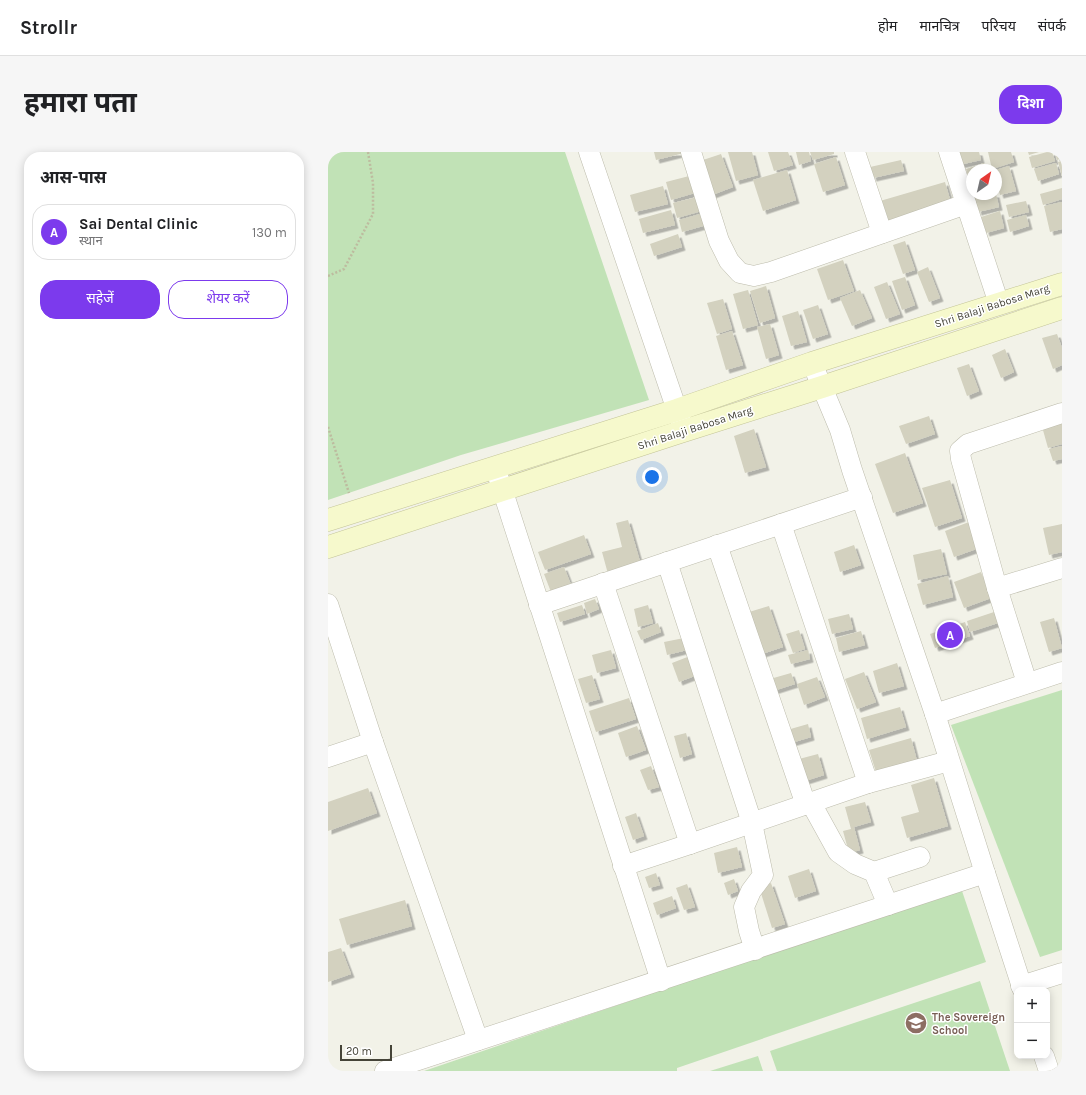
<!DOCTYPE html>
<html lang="hi">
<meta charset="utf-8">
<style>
body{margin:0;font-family:Karla,"Noto Sans Devanagari",sans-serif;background:#f6f6f6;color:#202124}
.controls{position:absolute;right:12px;bottom:12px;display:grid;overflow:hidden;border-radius:8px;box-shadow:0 2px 10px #0003}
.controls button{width:36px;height:36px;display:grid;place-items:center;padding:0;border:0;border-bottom:1px solid #e0e0e0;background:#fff;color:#202124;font:20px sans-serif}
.compass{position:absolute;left:638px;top:12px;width:36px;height:36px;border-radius:50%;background:#fff;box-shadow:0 2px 10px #0003;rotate:34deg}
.scale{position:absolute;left:12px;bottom:10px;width:52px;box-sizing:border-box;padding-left:4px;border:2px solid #454438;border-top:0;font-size:11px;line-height:14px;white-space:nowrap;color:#454438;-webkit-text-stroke:3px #fff;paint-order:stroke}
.you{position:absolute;left:324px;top:325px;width:14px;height:14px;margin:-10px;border:3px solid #fff;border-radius:50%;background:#1a73e8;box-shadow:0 0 0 6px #1a73e833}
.badge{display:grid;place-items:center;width:26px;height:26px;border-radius:50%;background:#7c3aed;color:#fff;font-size:13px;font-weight:700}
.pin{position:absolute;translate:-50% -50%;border:2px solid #fff;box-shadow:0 1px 4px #0006}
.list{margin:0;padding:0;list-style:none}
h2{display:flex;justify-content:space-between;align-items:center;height:52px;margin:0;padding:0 16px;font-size:17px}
h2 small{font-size:13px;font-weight:400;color:#757577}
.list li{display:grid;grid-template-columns:26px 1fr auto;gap:12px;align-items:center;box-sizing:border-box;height:56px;margin:0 8px 8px;padding:0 8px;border:1px solid #e0e0e0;border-radius:16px}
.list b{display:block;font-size:15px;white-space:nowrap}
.list p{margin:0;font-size:13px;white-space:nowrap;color:#757577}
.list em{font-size:13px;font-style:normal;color:#757577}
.actions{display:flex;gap:8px;padding:12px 16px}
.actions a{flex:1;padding:9px 0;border:1px solid #7c3aed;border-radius:16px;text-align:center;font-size:14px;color:#7c3aed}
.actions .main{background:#7c3aed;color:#fff}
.map{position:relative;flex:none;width:734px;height:919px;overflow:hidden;border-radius:16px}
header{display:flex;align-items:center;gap:24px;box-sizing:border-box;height:56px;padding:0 20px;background:#fff;border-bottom:1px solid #e0e0e0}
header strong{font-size:19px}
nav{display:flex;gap:22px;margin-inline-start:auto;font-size:14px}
.intro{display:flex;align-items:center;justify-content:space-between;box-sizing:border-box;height:96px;padding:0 24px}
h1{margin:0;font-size:28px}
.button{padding:10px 18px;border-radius:16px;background:#7c3aed;color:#fff;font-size:14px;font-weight:700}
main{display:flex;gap:24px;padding:0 24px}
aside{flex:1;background:#fff;border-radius:16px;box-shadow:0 2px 10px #0003}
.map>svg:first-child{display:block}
</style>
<header>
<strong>Strollr</strong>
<nav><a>होम</a><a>मानचित्र</a><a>परिचय</a><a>संपर्क</a></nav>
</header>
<div class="intro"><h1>हमारा पता</h1><a class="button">दिशा</a></div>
<main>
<aside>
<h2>आस-पास<small></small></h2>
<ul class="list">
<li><span class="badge">A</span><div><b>Sai Dental Clinic</b><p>स्थान</p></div><em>130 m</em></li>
</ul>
<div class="actions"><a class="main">सहेजें</a><a>शेयर करें</a></div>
</aside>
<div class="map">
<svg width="734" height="919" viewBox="0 0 734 919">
<defs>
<filter id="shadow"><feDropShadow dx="3.5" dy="3.5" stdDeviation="0" flood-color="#0004"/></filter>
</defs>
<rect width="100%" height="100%" fill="#f2f2e8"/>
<g fill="#c1e2b6">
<path d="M0 0H237L321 248 133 303 0 348Z"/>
<path d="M734 538V798L712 805 623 573Z"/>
<path d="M633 736 658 810 349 916V919H96Z"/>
<path d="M652 829 682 919H449L442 899Z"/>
<path d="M430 904 435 919H382Z"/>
</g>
<g fill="#d3d1bf" filter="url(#shadow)">
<path d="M326 0H356V1L328 8Z"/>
<path d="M400 0H424L430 23 408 29Z"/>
<path d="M440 0H460L465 13 446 19Z"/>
<path d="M468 0H481L483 9 471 13Z"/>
<path d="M482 0H506V2L485 8Z"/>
<path d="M628 0H651L653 8 631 13Z"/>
<path d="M660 0H683L686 10 664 17Z"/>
<path d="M700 0H711L701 3Z"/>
<path d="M719 0H724L727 9 704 16 701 5Z"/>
<path d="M727 0H734V6L729 8Z"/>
<path d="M393 2 405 35 384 43 372 9Z"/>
<path d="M508 5 517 33 495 40 486 12Z"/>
<path d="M573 8 576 19 545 26 542 15Z"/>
<path d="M734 9V24L730 10Z"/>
<path d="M656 11 658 18H644V30L642 31 638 17Z"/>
<path d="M728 11 731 22 710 29 706 17Z"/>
<path d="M681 14 688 39 672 43 668 28V18Z"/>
<path d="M459 18 468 48 435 59 425 28Z"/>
<path d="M365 23 370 40 343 48 338 30Z"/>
<path d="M617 30 623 51 559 69 552 49Z"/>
<path d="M335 34 340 52 307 60 302 43Z"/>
<path d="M734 36V47L715 53 712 42Z"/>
<path d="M646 42H668L671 55 650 60Z"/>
<path d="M373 44 377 58 349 66 345 51Z"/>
<path d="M698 49 701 60 681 65 678 53Z"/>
<path d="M734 50V77L722 80 716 54Z"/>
<path d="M343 58 347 73 315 81 311 67Z"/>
<path d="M672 59 676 76 658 81 653 65Z"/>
<path d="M379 60 382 72 354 80 351 68Z"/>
<path d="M698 63 701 74 682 80 679 68Z"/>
<path d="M350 82 354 95 326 104 322 92Z"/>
<path d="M577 89 587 118 575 122 565 93Z"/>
<path d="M515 108 526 139 500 148 489 117Z"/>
<path d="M600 115 612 146 601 150 589 120Z"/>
<path d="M577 125 587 153 574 158 564 129Z"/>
<path d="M559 130 572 162 558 167 546 135Z"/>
<path d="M438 134 447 166 432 171 422 139Z"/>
<path d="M420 138 430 173 415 177 405 142Z"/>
<path d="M532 138 544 166 524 174 512 146Z"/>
<path d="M395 147 404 177 389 182 379 151Z"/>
<path d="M490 153 500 182 485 187 475 158Z"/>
<path d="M470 159 479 190 463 194 454 164Z"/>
<path d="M442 172 451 203 438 207 429 175Z"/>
<path d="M404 179 415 213 398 218 388 184Z"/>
<path d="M729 182 734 196V213L725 217 714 186Z"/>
<path d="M677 197 686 220 673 226 664 203Z"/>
<path d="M641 212 651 239 639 244 629 216Z"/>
<path d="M601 264 607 282 578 292 571 274Z"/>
<path d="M734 265V292L720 296 713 271Z"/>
<path d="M426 277 438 315 417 321 406 284Z"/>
<path d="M734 294V307L725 309 721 297Z"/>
<path d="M577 301 595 351 565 361 547 312Z"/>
<path d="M622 328 634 366 607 375 594 336Z"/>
<path d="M300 368 313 413 280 422 274 400 294 395 288 371Z"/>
<path d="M641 370 651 396 626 405 617 379Z"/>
<path d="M734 372V400L721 403 715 376Z"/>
<path d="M256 383 263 402 217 418 210 400Z"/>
<path d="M526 393 533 413 512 420 506 400Z"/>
<path d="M613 397 619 422 590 428 585 403Z"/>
<path d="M236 415 243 433 223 440 216 422Z"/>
<path d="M653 420 663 446 636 456 626 430Z"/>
<path d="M620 424 625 445 595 453 589 432Z"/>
<path d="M267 447 271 457 259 462 256 451Z"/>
<path d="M254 453 257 462 232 470 229 461Z"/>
<path d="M320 453 325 471 310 475 306 457Z"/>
<path d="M441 454 455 495 434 502 421 460Z"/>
<path d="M666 460 670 471 642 480 639 469Z"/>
<path d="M521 462 525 477 504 482 500 467Z"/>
<path d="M726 466 734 496 721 500 712 470Z"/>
<path d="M637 470 642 484 607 496 602 482Z"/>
<path d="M330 471 333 480 313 488 309 479Z"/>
<path d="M471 478 477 497 465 501 458 482Z"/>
<path d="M533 479 537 493 511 500 508 486Z"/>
<path d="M356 486 359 498 339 503 336 490Z"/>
<path d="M283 498 288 516 269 521 264 503Z"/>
<path d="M480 498 482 507 463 512 460 503Z"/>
<path d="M362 504 369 523 351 530 344 511Z"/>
<path d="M569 511 576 534 551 541 545 519Z"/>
<path d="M536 520 548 550 529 557 517 527Z"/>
<path d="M463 521 467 532 445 539 442 527Z"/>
<path d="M264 523 272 547 258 551 250 527Z"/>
<path d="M489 525 497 545 476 553 469 532Z"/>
<path d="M301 546 308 567 268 580 261 559Z"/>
<path d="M572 555 578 575 539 587 533 566Z"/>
<path d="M480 572 483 585 463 591 459 578Z"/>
<path d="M309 574 318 598 298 605 290 581Z"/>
<path d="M358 581 364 602 352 606 346 584Z"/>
<path d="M583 586 589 609 548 620 541 598Z"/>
<path d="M490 602 496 623 477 629 471 607Z"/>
<path d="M323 614 331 635 320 638 312 618Z"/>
<path d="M606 626 620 674 579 686 573 665 591 660 583 633Z"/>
<path d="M40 636 49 661 0 679V650Z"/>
<path d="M537 650 543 670 526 675 532 698 521 701 515 679 523 677 517 655Z"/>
<path d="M308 661 316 684 305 688 297 665Z"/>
<path d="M409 695 414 715 390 721 386 701Z"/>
<path d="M481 717 488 739 467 746 460 724Z"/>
<path d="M328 721 332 733 321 736 317 725Z"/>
<path d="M406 727 410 739 400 743 396 731Z"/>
<path d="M443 731 457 772 444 776 431 735Z"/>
<path d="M359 732 367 755 356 758 348 736Z"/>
<path d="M344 744 348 756 329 763 325 751Z"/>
<path d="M77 748 84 774 19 793 11 767Z"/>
<path d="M13 796 23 822 0 830V800Z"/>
</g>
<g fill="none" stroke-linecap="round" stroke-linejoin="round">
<g stroke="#bdbcac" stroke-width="21">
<g id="street">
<path d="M261 0 354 273"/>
<path d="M363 0 391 89 401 109 412 121 426 124 443 120 638 52"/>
<path d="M527 0 554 81"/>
<path d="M621 0 671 152"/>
<path d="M484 211 512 278 524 318 607 562 657 721 695 838"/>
<path d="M167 315 333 829"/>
<path d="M453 372 540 631"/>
<path d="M389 393 478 653"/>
<path d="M339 410 424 671 435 723 423 739 416 755 421 779 427 798"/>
<path d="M275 431 362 692"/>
<path d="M669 436 734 416"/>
<path d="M0 452 45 590 150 888"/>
<path d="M211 453 534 345"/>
<path d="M699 531 669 436 633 307 632 299 640 292 734 261"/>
<path d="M607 562 734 520"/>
<path d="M0 605 45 590"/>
<path d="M483 651 510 700 527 712 546 720 560 753"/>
<path d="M295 714 362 692 540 631 621 609"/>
<path d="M546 720 592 705"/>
<path d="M693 834 734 821"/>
<path d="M716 904 721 919"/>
<path d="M57 919 657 721"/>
</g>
</g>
<g stroke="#c3c497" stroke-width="23">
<g id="secondary">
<path d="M0 368 349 258 484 211 734 132"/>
<path d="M0 395 349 281 494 235 734 156"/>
</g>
</g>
<g stroke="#bdbb9f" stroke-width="2.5" stroke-dasharray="2 2" stroke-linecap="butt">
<path d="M0 124 16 117 45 62V31L40 0"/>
<path d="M0 275 21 341"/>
</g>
<use href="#street" stroke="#fff" stroke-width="20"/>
<use href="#secondary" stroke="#f6f9cc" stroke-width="22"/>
</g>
<defs>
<g id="school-disc" transform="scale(1.15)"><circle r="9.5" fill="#8d6e63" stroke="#fff"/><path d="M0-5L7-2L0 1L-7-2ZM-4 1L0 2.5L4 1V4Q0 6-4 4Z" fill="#fff"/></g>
</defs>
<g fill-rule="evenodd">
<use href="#school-disc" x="588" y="871"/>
</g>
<g text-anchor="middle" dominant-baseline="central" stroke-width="3" stroke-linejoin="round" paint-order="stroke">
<g font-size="11" fill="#454438" stroke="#fff">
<text transform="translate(664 154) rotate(-18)">Shri Balaji Babosa Marg</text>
<text transform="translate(367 276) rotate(-18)">Shri Balaji Babosa Marg</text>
</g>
<g font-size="11" font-weight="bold" fill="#785e54" stroke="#fff" text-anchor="start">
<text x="604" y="865">The Sovereign<tspan x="604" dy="13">School</tspan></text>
</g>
</g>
</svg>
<div class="controls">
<button>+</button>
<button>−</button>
</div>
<svg class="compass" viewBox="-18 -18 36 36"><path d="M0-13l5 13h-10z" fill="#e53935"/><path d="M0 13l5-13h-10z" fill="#757577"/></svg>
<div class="scale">20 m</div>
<div class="you"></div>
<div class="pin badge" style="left:622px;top:483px">A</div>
</div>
</main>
